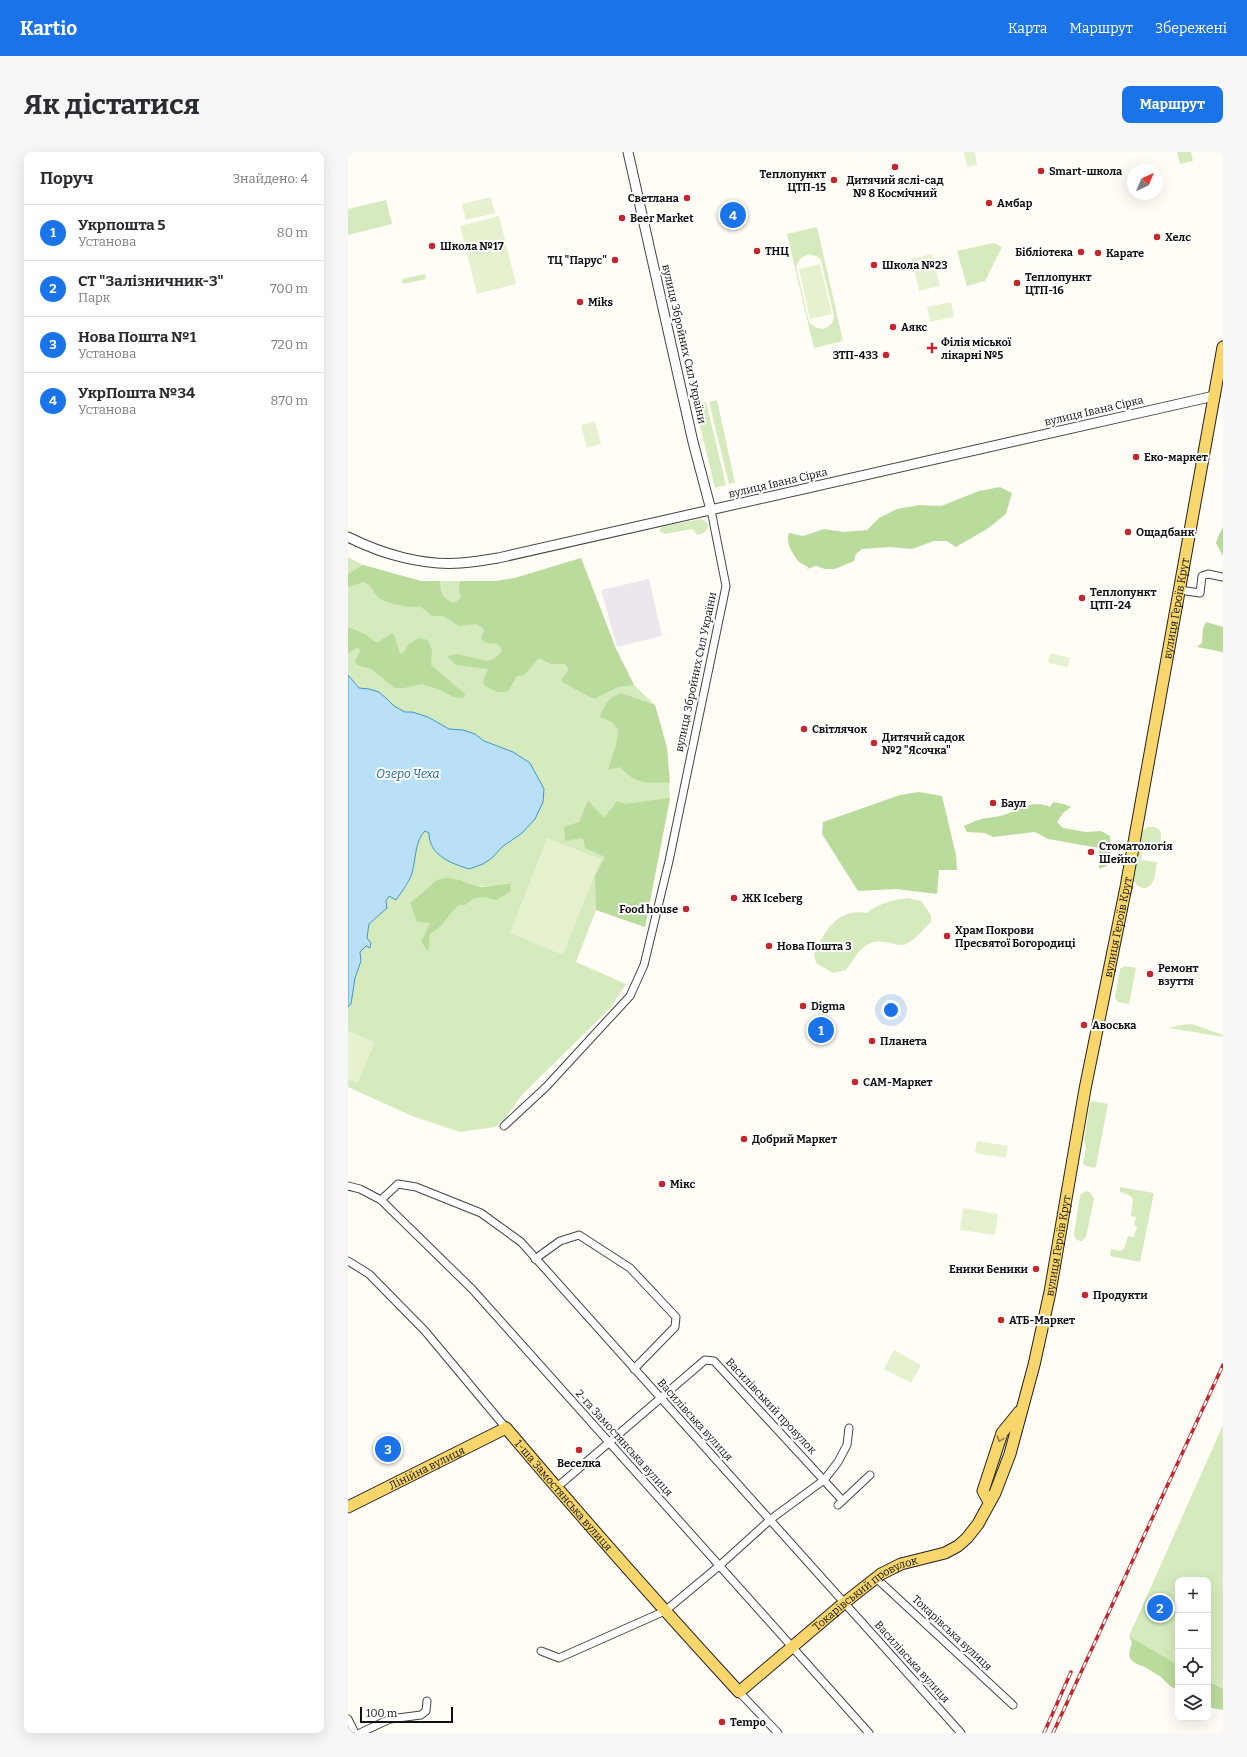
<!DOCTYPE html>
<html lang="uk">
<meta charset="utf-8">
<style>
body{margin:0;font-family:Bitter,serif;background:#f7f7f7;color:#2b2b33}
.controls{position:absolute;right:12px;bottom:12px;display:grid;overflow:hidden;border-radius:8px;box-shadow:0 4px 16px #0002}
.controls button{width:36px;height:36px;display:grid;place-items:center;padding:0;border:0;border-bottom:1px solid #e1e1e2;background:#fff;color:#2b2b33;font:20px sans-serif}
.compass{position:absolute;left:779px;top:12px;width:36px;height:36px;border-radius:50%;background:#fff;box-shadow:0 4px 16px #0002;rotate:44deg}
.scale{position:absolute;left:12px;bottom:10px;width:93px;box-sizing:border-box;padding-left:4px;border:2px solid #111;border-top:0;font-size:11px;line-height:14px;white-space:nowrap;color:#111;-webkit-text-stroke:3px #fff;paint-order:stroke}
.you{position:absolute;left:543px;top:858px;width:14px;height:14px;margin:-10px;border:3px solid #fff;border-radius:50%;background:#1a73e8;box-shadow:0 0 0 6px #1a73e833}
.badge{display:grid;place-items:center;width:26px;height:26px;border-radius:50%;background:#1a73e8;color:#fff;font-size:13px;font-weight:700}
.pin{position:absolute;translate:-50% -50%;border:2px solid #fff;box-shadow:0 1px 4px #0006}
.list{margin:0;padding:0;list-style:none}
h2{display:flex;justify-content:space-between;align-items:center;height:52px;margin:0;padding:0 16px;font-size:17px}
h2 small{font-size:13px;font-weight:400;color:#7c7c81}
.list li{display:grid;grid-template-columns:26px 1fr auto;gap:12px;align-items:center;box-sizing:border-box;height:56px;padding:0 16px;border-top:1px solid #e1e1e2}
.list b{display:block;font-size:15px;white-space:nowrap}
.list p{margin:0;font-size:13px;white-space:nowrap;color:#7c7c81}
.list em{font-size:13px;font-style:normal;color:#7c7c81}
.icon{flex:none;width:22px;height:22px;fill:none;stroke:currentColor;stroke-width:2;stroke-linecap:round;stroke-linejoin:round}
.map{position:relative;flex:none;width:875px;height:1581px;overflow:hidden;border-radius:8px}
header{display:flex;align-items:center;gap:24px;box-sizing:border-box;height:56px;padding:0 20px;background:#1a73e8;color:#fff}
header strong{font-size:19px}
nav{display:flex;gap:22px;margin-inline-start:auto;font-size:14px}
.intro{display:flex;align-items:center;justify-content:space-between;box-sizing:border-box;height:96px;padding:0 24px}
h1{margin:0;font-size:28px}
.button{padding:10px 18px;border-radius:8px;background:#1a73e8;color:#fff;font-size:14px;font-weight:700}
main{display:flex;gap:24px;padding:0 24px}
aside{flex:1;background:#fff;border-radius:8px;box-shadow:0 4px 16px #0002}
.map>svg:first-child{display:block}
</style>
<header>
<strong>Kartio</strong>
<nav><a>Карта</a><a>Маршрут</a><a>Збережені</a></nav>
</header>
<div class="intro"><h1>Як дістатися</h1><a class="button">Маршрут</a></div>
<main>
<aside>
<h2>Поруч<small>Знайдено: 4</small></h2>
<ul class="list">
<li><span class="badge">1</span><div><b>Укрпошта 5</b><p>Установа</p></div><em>80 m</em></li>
<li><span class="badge">2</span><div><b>СТ &quot;Залізничник-3&quot;</b><p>Парк</p></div><em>700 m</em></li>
<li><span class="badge">3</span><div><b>Нова Пошта №1</b><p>Установа</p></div><em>720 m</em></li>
<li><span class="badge">4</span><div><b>УкрПошта №34</b><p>Установа</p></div><em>870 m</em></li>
</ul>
</aside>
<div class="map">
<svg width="875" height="1581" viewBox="0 0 875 1581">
<rect width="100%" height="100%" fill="#fffdf5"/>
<path fill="#eee6ef" d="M301 427 314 484 269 495 253 438Z"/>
<g fill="#d5ebbd" fill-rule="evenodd">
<path d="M829 0H843L845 9 832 12Z"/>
<path d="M38 48 44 72 0 83V57Z"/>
<path d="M469 75 495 189 466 196 439 82ZM461 102 470 105 473 108 486 164C484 178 470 181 461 170L448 114 453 106Z"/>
<path d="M646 91 654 95 637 129 619 134 609 99Z"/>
<path d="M77 122 78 127 55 132 54 127Z"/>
<path d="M369 248 387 331 381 332 361 250Z"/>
<path d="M358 250 378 333 367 336 347 253Z"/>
<path d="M353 367C365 371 361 380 350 383L344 377 317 382 311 379 313 375Z"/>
<path d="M0 405 15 413 73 429H148L167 426 233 406 268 497 286 533 307 553 319 596 322 646 297 775 248 758 228 810 278 832 263 855 173 944 157 966 147 975 112 980 64 964 0 935V855L3 852 7 826 13 809 12 800 18 794 22 796 23 791 19 786 21 772 39 756C37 737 49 744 58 735 60 733 61 729 62 726 69 712 66 690 77 679L81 681C80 703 103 711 121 717L144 706 154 695 174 681 188 624 182 611 165 600 136 589 127 582 115 578 101 577 80 565 64 560H57L46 554 39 547 21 537 11 536 0 523ZM113 728C131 738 143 733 162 731L123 748 117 753H111C99 763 97 774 82 782L79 799 73 790 82 771 62 751 76 739Z"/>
<path d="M799 675C815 673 814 683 812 695L796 693 793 708 809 710C807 719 808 735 796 736 791 736 789 733 786 729L794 680Z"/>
<path d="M561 746 573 749 583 763V770C577 776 563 792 555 793 550 794 542 790 537 790 516 786 509 803 498 818L485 821 468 811 466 802C477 779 489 756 519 761 530 751 546 748 561 746Z"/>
<path d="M777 814 788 816 781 852 770 850 767 846 772 817Z"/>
<path d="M844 872 875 883V885L821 876 833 873Z"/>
<path d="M745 949 760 952 748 1014 746 1016 736 1013 735 1011 738 995 736 988 742 951Z"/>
<path d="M772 1035 806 1041 792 1110 762 1104 763 1097 772 1099 776 1097 780 1084 786 1085 789 1074 786 1073 788 1065 783 1064 785 1047 781 1043 772 1040Z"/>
<path d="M738 1039 742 1040 746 1047 738 1085 734 1089C729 1089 727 1087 726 1082L732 1043Z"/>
<path d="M875 1273V1537L860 1529V1428H830V1513L781 1484Z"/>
<path d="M660 1280 662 1281 641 1341 640 1338Z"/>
</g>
<g fill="#b9dc9c">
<path d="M652 335 664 341 658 362 639 377 608 395 599 389H586L564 397 542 395 514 397 508 402 506 409 487 417H477L468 414 459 417 460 415C457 413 454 412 451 410 445 404 437 389 441 381L455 384 476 377 496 380 519 378 531 366 549 357 571 353 593 354 631 339Z"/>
<path d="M875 375V404L868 391 870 385Z"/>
<path d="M233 406 268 497 286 533 270 535 246 547 214 530V526L221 518 217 512H203L191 506 176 523 169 524 160 539C150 542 145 538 136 533L135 530 140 517 108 513 99 504 109 502 139 509 146 507 154 499 153 496 148 491C142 492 137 492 133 486L136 479 135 476 128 472 111 474 95 464H84L73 455C63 456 37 452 30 445 23 438 26 434 15 430L1 435 0 434V422L15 413 73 429H92C93 443 93 445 106 451L113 446 111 438 112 429H148L167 426Z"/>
<path d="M858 470 875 475V500L849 495 854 491 855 477Z"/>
<path d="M0 475 17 482 29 491 44 481C49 486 49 495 52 501H55L61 492 70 486 80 488 84 498 83 513 117 542 116 546 105 545 92 538 74 532 56 536H47L23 517 9 513 7 509 12 499 11 496H8L0 502Z"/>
<path d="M273 541 307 553 319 596 322 631C298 630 290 634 272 615L260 618 268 593 270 577 264 570 252 565C257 552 260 546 273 541Z"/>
<path d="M571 640 594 644 608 703 609 718H591L589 742 548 737 510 739 474 682 475 670 552 643Z"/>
<path d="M322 646 297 775 248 758 247 724 257 705 237 696 235 686 217 689 216 675 231 670 240 649 256 666 269 649 277 652Z"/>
<path d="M705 650 716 652 723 655 715 661 709 670 715 676 738 680 753 679 762 684 763 702 759 714 751 717V696L700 687 687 680 645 685 637 681 619 680 616 674C621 672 626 669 631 668 637 665 645 666 652 664 670 660 682 646 702 655Z"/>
<path d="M97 726 113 728 122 732 134 735 163 731 162 740 148 748C134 744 129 743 117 753H111C99 763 97 774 82 782L80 800 73 790 82 771 69 770 62 751 89 728Z"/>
<path d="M781 1484 830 1513V1538C822 1535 819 1531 813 1525 809 1522 804 1520 800 1517 794 1512 787 1514 782 1506 780 1501 783 1495 784 1491Z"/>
<path d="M860 1529 875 1537V1558L864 1556 860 1553Z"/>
</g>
<g fill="#e6f2cf">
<path d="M616 0H627L629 13 619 15Z"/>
<path d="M143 45 147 61 118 68 114 52Z"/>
<path d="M151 64 168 132 129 142 112 74Z"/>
<path d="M584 102 592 134 571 139 564 107Z"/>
<path d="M472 112 484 162 462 167 451 117Z"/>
<path d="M603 150 606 165 582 170 579 155Z"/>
<path d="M247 269 253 292 239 296 233 273Z"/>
<path d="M702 501 722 506 720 515 700 511Z"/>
<path d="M199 686 253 707 215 803 162 781Z"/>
<path d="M0 879 27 890 10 931 0 927Z"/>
<path d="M629 989 660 994 658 1006 627 1001Z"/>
<path d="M615 1056 650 1062 647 1083 612 1078Z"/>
<path d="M546 1198 573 1213 563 1231 536 1217Z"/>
</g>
<path fill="#b9e0f7" stroke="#3f96cf" d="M0 523 11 536 21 537 31 540 39 547 46 554 57 560H64L80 565 101 577 115 578 127 582 136 589 165 600 182 611 196 637 195 650 187 667 174 681 154 695 144 706 135 712 121 717C102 711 81 703 81 681L77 679C67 688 68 707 64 721 61 731 54 739 48 748L41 744 38 749 39 756 21 772 19 786 23 791 22 796 18 794 12 800 13 809 7 826 3 852 0 855Z"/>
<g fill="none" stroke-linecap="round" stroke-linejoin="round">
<g stroke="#444" stroke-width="9">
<g id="minor">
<path d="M832 438 852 441 854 424 860 422 875 425"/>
<path d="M156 974 198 935 282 844 296 813 321 709 378 434 363 358"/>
<path d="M0 1034 12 1037 33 1048 124 1137 521 1581"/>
<path d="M33 1048 50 1032 68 1035 133 1061 173 1090 613 1581"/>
<path d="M187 1107 212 1089 231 1083 282 1116 328 1165 327 1175 286 1217"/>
<path d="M0 1109 21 1122 77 1179 158 1276"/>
<path d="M208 1336 357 1208 366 1209 494 1348"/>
<path d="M490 1353 522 1323"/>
<path d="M528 1426 665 1553"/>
<path d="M193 1499 211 1506 317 1459 371 1414 423 1367 476 1328 490 1310 499 1293 501 1276"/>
<path d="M391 1540 430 1581"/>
<path d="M0 1567 7 1581"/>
<path d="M12 1581 42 1567 73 1563 78 1559 79 1549"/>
</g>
</g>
<g stroke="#444" stroke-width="11">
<g id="tertiary">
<path d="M280 0 345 290 363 358"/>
<path d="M0 385C34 402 75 414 113 411 125 410 138 408 150 406L866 244"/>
</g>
</g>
<g stroke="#222" stroke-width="13">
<g id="primary">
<path d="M641 1350 635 1339 654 1281 671 1260"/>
<path id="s1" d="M0 1355 158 1276C234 1366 312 1454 391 1540L496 1451 533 1422 553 1412 597 1401 610 1394 619 1386 630 1372 647 1341 662 1302 686 1213 702 1140 737 937 778 735 875 195"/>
</g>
</g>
<use href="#minor" stroke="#fff" stroke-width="7"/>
<use href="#tertiary" stroke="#fff" stroke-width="9"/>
<use href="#primary" stroke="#f9d66b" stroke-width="11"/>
<g stroke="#c4262e" stroke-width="3.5">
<g id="rail">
<path d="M696 1581 723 1520"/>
<path d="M705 1581 875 1213"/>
</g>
</g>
<use href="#rail" stroke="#fff" stroke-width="2" stroke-dasharray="6" stroke-linecap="butt"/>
</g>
<defs><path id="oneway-chevron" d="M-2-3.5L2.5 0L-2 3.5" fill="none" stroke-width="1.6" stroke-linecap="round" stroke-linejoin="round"/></defs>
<use stroke="#917d42" href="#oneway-chevron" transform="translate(652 1287) rotate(110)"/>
<g fill="#c4262e" stroke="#fff" stroke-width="1.5">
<circle cx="547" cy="15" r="4"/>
<circle cx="693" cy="19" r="4"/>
<circle cx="486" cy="28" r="4"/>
<circle cx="339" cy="46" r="4"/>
<circle cx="641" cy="51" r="4"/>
<circle cx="274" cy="66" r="4"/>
<circle cx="809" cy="85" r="4"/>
<circle cx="84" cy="94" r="4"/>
<circle cx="409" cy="99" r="4"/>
<circle cx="733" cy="100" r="4"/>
<circle cx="750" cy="101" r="4"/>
<circle cx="267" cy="108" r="4"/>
<circle cx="526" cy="113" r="4"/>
<circle cx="669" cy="131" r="4"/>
<circle cx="232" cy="150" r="4"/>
<circle cx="545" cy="175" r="4"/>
<path d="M582 190h4v4h4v4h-4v4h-4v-4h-4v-4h4z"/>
<circle cx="538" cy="203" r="4"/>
<circle cx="788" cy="305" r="4"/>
<circle cx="780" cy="380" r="4"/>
<circle cx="734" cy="446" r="4"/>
<circle cx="456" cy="577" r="4"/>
<circle cx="526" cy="591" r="4"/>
<circle cx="645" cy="651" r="4"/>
<circle cx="743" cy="700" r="4"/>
<circle cx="386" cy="746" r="4"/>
<circle cx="338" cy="757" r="4"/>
<circle cx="599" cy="784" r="4"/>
<circle cx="421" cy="794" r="4"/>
<circle cx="802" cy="822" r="4"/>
<circle cx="455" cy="854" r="4"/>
<circle cx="736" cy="873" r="4"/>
<circle cx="524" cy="889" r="4"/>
<circle cx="507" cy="930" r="4"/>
<circle cx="396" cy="987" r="4"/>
<circle cx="314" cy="1032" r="4"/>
<circle cx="688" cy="1117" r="4"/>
<circle cx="737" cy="1143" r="4"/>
<circle cx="653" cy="1168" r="4"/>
<circle cx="231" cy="1298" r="4"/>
<circle cx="374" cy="1570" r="4"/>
</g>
<g text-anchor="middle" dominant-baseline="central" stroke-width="4" stroke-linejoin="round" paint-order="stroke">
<g font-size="11" font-weight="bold" fill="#111" stroke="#fff" text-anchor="start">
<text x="701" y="19">Smart-школа</text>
<text x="478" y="22" text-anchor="end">Теплопункт<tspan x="478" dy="13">ЦТП-15</tspan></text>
<text x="547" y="28" text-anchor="middle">Дитячий яслі-сад<tspan x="547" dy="13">№ 8 Космічний</tspan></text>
<text x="331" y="46" text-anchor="end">Светлана</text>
<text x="649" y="51">Амбар</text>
<text x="282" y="66">Beer Market</text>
<text x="817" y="85">Хелс</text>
<text x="92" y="94">Школа №17</text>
<text x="417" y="99">ТНЦ</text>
<text x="725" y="100" text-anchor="end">Бібліотека</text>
<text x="758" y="101">Карате</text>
<text x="259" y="108" text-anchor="end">ТЦ "Парус"</text>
<text x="534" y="113">Школа №23</text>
<text x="677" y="125">Теплопункт<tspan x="677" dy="13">ЦТП-16</tspan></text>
<text x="240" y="150">Miks</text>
<text x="553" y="175">Аякс</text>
<text x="593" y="190">Філія міської<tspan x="593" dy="13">лікарні №5</tspan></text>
<text x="530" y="203" text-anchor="end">ЗТП-433</text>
<text x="796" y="305">Еко-маркет</text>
<text x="788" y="380">Ощадбанк</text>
<text x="742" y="440">Теплопункт<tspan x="742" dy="13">ЦТП-24</tspan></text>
<text x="464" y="577">Світлячок</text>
<text x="534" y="585">Дитячий садок<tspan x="534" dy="13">№2 "Ясочка"</tspan></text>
<text x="653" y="651">Баул</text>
<text x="751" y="694">Стоматологія<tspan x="751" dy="13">Шейко</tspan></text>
<text x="394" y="746">ЖК Iceberg</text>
<text x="330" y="757" text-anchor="end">Food house</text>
<text x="607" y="778">Храм Покрови<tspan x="607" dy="13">Пресвятої Богородиці</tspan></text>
<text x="429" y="794">Нова Пошта 3</text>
<text x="810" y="816">Ремонт<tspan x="810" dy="13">взуття</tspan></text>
<text x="463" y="854">Digma</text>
<text x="744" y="873">Авоська</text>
<text x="532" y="889">Планета</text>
<text x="515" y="930">САМ-Маркет</text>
<text x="404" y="987">Добрий Маркет</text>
<text x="322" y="1032">Мікс</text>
<text x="680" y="1117" text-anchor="end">Еники Беники</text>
<text x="745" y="1143">Продукти</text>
<text x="661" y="1168">АТБ-Маркет</text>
<text x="231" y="1311" text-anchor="middle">Веселка</text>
<text x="382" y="1570">Tempo</text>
</g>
<g font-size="11" fill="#111" stroke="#fff">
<text transform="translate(336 192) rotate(77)">вулиця Збройних Сил України</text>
<text transform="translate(746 259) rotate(-13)">вулиця Івана Сірка</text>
<text transform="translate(430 331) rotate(-13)">вулиця Івана Сірка</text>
<text stroke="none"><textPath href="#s1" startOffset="1765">вулиця Героїв Крут</textPath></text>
<text transform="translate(348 520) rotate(-78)">вулиця Збройних Сил України</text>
<text stroke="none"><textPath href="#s1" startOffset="1441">вулиця Героїв Крут</textPath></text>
<text stroke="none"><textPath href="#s1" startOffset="1117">вулиця Героїв Крут</textPath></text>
<text transform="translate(423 1254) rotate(47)">Василівський провулок</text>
<text transform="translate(347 1268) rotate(48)">Василівська вулиця</text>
<text transform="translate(276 1291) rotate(48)">2-га Замостянська вулиця</text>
<text stroke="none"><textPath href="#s1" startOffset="88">Лінійна вулиця</textPath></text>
<text stroke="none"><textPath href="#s1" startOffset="265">1-ша Замостянська вулиця</textPath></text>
<text stroke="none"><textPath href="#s1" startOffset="690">Токарівський провулок</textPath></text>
<text transform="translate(604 1481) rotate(43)">Токарівська вулиця</text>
<text transform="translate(564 1510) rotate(48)">Василівська вулиця</text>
</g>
<g font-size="12" font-style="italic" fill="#1768a6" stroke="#fff">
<text x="60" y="622">Озеро Чеха</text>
</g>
</g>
</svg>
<div class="controls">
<button>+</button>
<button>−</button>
<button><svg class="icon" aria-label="locate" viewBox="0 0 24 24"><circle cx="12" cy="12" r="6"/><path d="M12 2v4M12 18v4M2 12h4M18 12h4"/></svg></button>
<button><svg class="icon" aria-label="layers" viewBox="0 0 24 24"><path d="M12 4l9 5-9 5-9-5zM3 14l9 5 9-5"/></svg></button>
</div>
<svg class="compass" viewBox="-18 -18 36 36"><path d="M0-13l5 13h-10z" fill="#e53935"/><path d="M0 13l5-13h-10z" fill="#7c7c81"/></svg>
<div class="scale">100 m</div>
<div class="you"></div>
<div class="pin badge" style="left:473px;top:878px">1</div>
<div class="pin badge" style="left:812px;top:1456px">2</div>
<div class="pin badge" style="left:40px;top:1297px">3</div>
<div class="pin badge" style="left:385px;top:63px">4</div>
</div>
</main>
